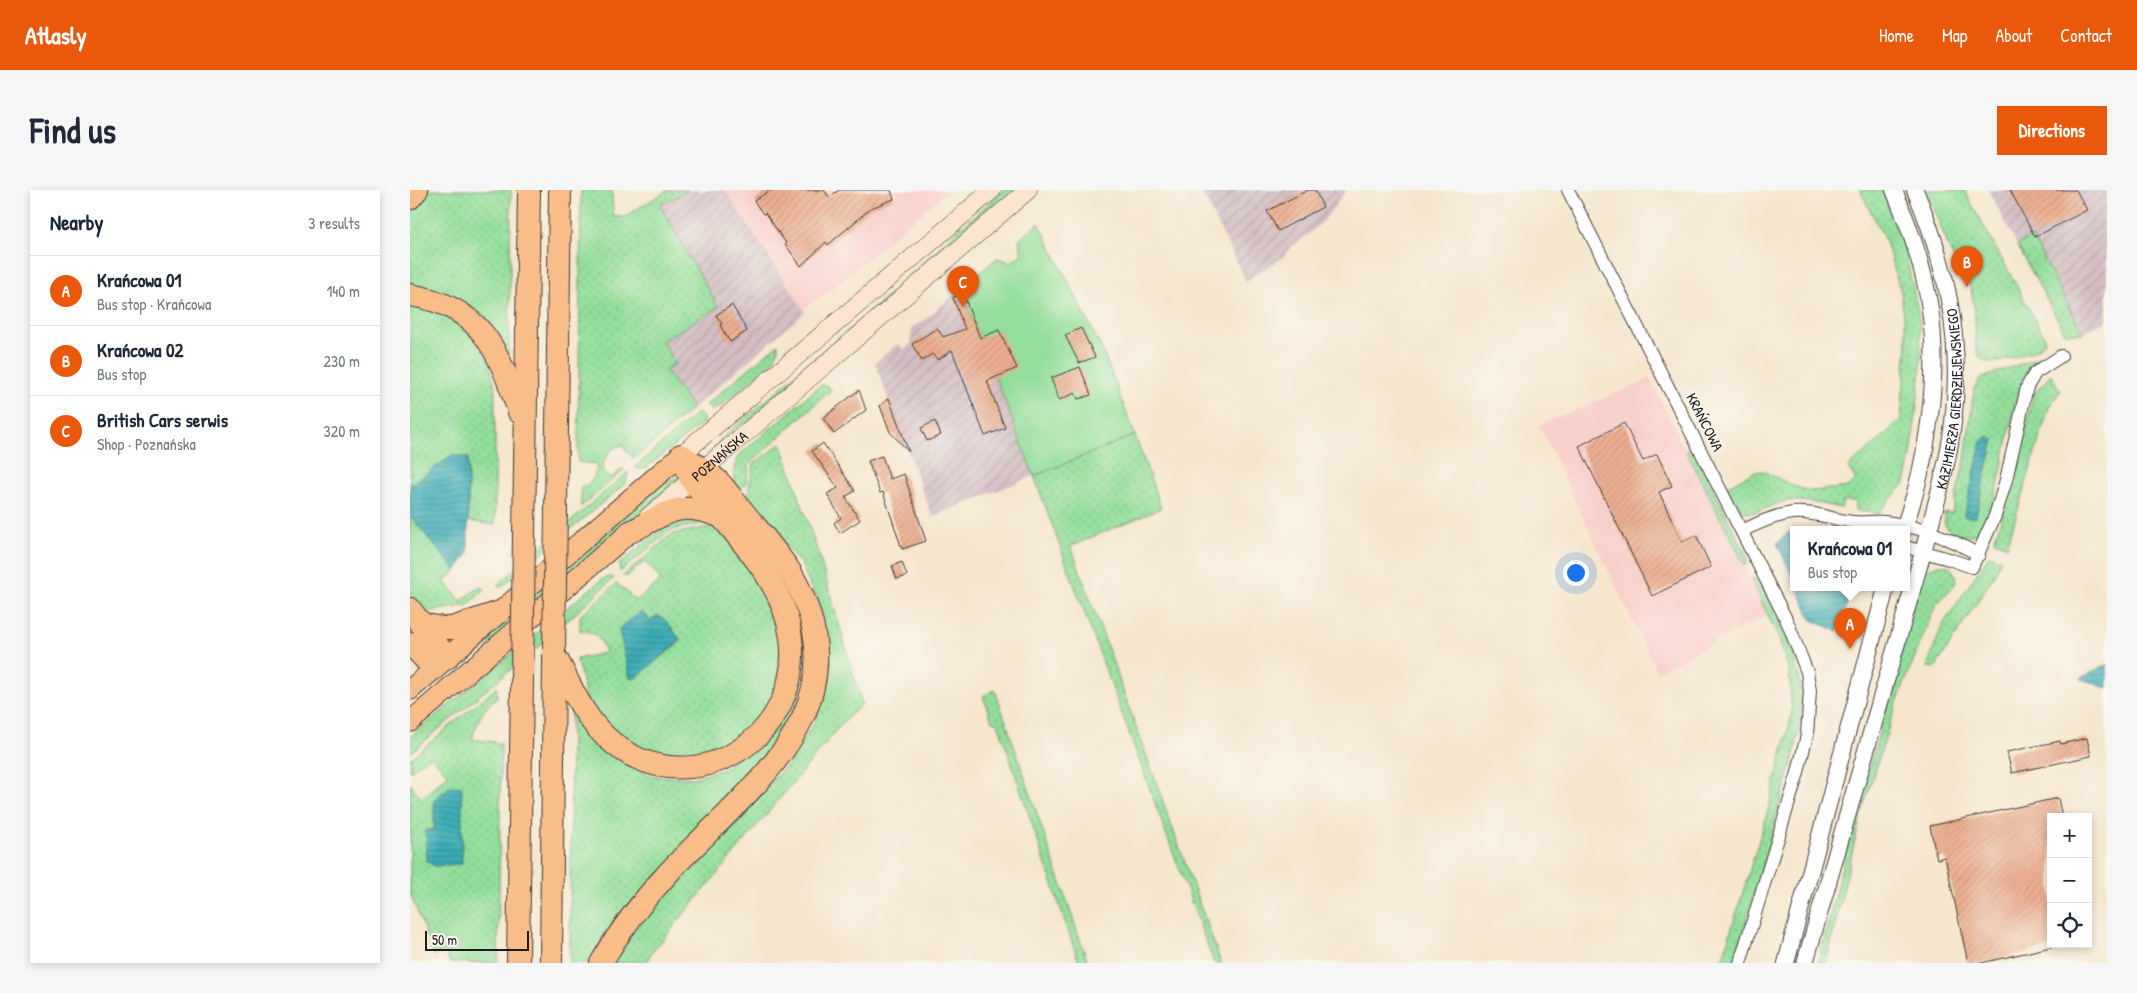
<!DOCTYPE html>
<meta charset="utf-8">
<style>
body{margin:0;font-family:"Patrick Hand",sans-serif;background:#f6f6f7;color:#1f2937}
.controls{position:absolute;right:15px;bottom:15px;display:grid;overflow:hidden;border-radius:0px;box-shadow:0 2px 8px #0003}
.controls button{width:45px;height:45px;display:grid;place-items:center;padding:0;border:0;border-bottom:1px solid #e0e1e3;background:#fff;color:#1f2937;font:25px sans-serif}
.scale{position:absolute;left:15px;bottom:12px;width:104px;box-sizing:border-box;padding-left:5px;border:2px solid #1c1c1c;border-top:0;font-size:14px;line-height:18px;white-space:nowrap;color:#1c1c1c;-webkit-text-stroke:4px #fbf7ec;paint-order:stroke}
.you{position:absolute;left:1165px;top:382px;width:18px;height:18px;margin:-12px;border:4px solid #fff;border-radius:50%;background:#1a73e8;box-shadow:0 0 0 8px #1a73e833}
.badge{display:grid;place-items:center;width:32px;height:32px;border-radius:50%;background:#ea580c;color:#fff;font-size:16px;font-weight:700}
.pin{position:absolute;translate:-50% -41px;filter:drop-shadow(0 1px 2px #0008)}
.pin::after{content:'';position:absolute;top:26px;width:18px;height:15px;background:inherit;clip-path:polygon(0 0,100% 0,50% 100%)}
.popup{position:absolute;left:1380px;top:336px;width:120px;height:65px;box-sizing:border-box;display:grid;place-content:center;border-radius:0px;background:#fff;filter:drop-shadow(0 1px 4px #0005);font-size:16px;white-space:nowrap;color:#747a83}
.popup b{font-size:19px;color:#1f2937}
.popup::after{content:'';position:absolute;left:50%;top:100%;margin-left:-10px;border:10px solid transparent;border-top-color:#fff}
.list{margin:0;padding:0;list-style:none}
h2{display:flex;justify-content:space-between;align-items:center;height:65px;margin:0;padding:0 20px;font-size:21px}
h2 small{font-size:16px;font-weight:400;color:#747a83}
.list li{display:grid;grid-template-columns:32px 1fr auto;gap:15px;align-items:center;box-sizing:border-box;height:70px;padding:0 20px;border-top:1px solid #e0e1e3}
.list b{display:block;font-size:19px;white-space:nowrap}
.list p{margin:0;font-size:16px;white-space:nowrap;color:#747a83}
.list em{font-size:16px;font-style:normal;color:#747a83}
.icon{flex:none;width:28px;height:28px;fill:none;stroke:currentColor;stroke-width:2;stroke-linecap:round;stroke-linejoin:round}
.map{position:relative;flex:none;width:1697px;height:773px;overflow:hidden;border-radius:0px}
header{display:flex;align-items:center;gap:30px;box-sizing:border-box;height:70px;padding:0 25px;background:#ea580c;color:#fff}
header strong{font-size:24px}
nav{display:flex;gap:28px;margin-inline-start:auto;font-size:18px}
.intro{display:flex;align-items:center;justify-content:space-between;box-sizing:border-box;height:120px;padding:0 30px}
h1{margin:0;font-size:35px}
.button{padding:12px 22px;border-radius:0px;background:#ea580c;color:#fff;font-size:18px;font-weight:700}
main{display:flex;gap:30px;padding:0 30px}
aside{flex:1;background:#fff;border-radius:0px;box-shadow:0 2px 8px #0003}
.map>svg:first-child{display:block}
</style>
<header>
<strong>Atlasly</strong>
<nav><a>Home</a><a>Map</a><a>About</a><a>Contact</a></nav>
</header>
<div class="intro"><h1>Find us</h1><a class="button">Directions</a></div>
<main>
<aside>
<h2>Nearby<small>3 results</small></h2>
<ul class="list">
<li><span class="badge">A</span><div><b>Krańcowa 01</b><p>Bus stop · Krańcowa</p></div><em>140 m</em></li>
<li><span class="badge">B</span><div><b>Krańcowa 02</b><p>Bus stop</p></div><em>230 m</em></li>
<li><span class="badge">C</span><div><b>British Cars serwis</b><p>Shop · Poznańska</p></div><em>320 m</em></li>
</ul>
</aside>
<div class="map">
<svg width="1697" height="773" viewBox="0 0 1697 773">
<defs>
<pattern id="industrial-furrows" width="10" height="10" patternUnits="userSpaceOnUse" patternTransform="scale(1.25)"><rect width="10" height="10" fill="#d2bec2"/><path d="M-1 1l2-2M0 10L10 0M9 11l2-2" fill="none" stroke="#b4a3a6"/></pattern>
<pattern id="grass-dots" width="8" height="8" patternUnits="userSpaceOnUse" patternTransform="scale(1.25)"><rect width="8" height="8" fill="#93de9b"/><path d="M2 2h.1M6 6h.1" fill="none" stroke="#7ebe85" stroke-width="1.8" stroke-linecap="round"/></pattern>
<pattern id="water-rules" width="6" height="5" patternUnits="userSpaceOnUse" patternTransform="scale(1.25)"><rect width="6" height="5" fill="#3bacb6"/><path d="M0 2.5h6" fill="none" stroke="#318b93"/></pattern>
<pattern id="building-hatch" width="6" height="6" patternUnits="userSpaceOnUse" patternTransform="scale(1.25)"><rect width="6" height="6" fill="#ecaf91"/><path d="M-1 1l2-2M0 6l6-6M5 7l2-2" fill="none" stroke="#ca967c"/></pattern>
</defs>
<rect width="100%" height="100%" fill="#fbf7ec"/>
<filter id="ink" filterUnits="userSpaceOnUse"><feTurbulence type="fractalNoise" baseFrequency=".02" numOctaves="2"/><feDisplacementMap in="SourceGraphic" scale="10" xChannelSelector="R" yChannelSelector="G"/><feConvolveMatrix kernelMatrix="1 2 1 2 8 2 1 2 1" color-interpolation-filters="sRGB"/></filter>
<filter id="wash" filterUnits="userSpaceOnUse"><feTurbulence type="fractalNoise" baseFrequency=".0096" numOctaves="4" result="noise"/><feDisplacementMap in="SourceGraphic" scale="20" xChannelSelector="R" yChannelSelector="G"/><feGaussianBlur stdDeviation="1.12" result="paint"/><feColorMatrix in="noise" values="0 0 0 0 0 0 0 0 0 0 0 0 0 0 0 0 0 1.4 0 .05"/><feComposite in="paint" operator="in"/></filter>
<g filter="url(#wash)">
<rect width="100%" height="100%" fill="#f5e6ce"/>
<g fill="#f7d0cb">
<path d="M315 0H539L413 106 409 107 393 120Z"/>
<path d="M1240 189 1358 424 1247 482 1129 235Z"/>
</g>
<g fill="url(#industrial-furrows)">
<path d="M277 0H315L395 122 283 218 255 180 265 174 252 151 250 15Z"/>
<path d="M791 0H936L914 30 899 44 882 55 873 67 836 91Z"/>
<path d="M1578 0H1697V130L1673 143 1622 48 1607 55Z"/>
<path d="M551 99 624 286 522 327 465 173 489 153 493 160 501 154 502 137 513 131Z"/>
</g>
<g fill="url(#grass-dots)" stroke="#587d5c" fill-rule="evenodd">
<path d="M17 0H101L99 172 39 105 14 96 0 95V20Z"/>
<path d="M171 0H202L203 26 214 27 258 0H278L250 15 308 117 252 151 265 174 255 180 283 218 224 269 212 255C200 257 194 268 192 279L201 288 212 279 214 280 171 317V297C181 295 187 284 187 274L168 272Z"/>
<path d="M594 0H608L306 259 305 257 312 248 482 103 541 46Z"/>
<path d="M1450 0H1472L1492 46 1510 132 1511 180 1501 266 1495 294 1467 324 1445 320 1446 311H1433L1431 318C1414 315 1394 309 1376 311 1364 313 1345 326 1335 322 1325 319 1321 306 1316 297L1344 282 1353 281 1386 297 1403 301 1439 297 1446 290 1438 277 1463 256 1491 229 1497 152 1491 102 1476 52Z"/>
<path d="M1516 0H1554L1634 146 1635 151C1626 163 1612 165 1598 169 1560 182 1566 154 1565 129 1564 113 1561 96 1555 80L1549 82Z"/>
<path d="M1622 47 1673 143H1655L1607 55Z"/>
<path d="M0 112 30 121 52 136 72 156 80 174 85 198V335L58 331V268L42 265 0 296Z"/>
<path d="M368 154V161L362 173 311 216 302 220 296 215Z"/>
<path d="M1629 167 1630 169 1619 177 1612 192 1604 219 1588 296 1582 318 1571 342C1557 347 1544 348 1535 335L1534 323H1542L1555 269 1564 199 1570 189 1577 186Z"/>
<path d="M1641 184 1650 201 1639 217 1597 356 1584 351 1603 294 1624 204Z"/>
<path d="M411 195 418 196 421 200 340 273 336 294 328 301C323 289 322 276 329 265Z"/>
<path d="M288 222 294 229 293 233 236 278 228 279 225 277Z"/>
<path d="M725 245 751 318 661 356 811 773H804L624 286Z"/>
<path d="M371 253 409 365 452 514 434 531 240 765 236 773H201L243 714 377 575 405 531 417 492 419 463 408 414 391 374 334 309 338 303 344 274Z"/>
<path d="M1275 259H1283L1337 366V372L1335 376Z"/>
<path d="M218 282 216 293 90 398 87 395Z"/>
<path d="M267 287 269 288 268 291 67 464 49 470 254 292Z"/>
<path d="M0 326 46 381 34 391 51 411 68 398 71 397 75 399 58 415 22 421 15 425 0 405Z"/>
<path d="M298 327 290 334 261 340 210 382 209 374 257 334 264 330Z"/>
<path d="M309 335 354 395 371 432 374 469 359 516 338 542 310 562 277 570 251 567 208 549 177 513 167 469 195 463C192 450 185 440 170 441V426L207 393 226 411 251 390 235 371 218 386H213L262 344ZM231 422 241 431 255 430 270 449 269 453 224 489Z"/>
<path d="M1579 365 1591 369 1585 384 1525 478 1517 477 1532 436Z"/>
<path d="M1529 375 1539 376 1545 384 1546 393 1525 416 1487 512 1452 621 1416 773H1408L1431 680 1513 383 1520 378Z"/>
<path d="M200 387 204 388 140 447 0 563V547L184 396 192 389Z"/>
<path d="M1341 389H1346L1351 394C1371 433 1393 475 1392 520 1391 538 1386 556 1382 573L1324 773H1311L1357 624 1382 524 1379 481 1368 447Z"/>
<path d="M395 485 380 535 352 573 183 773H160L161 513 190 557 220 577 244 586 282 588 313 579 378 521Z"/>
<path d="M87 497V507C73 518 67 532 62 549L91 553 88 773H40L35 761 24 765 0 703V594L11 608 38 585 21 566 0 581V569Z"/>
<path d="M585 500 678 773H669L588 533 582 531 573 506Z"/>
</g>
<path fill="#93de9b" stroke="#587d5c" d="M629 33 692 159 725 245 624 286 551 99 587 68 601 72 612 64 609 49Z"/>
<g fill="url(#water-rules)" stroke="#2c6469">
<path d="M1577 246 1582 248 1584 250 1566 326 1564 328 1554 326 1572 250 1576 249Z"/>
<path d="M42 265 58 268V364L46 381 0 326V296Z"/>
<path d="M1379 342 1384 344V390L1367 353Z"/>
<path d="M1387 398H1443L1427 441 1402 430Z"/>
<path d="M231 422 241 431 248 425 255 430 270 449 269 452 224 489 220 488 209 441 211 437Z"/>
<path d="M1697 474V498L1671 489V488Z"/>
<path d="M41 596 52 597V674L24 676 17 671 15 641 24 639V610Z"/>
</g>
<g id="blocks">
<g fill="url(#building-hatch)">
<path d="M360 0H414L419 7 429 0H481L484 9 461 18 418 55 416 52 391 76 375 54 376 53 355 23 353 24 344 11Z"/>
<path d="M898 0H905L913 17 868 41 857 21Z"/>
<path d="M1600 0H1666L1677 20 1625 47Z"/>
<path d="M552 101 570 148 589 140 607 178 577 191 595 238 575 246 542 160 528 170 522 164 512 171 502 154 527 138 533 147 555 139 543 108Z"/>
<path d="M322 115 337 141 320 152 310 135 312 134 306 125Z"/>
<path d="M671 138 685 167 669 173 655 145Z"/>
<path d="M670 177 681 205 668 209 665 203 649 210 641 188Z"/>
<path d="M449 200 456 220 424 244 413 228Z"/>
<path d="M479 208 485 225 499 262 480 242 470 216Z"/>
<path d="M525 231 531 245 517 251 511 238Z"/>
<path d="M1214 233 1233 271 1247 264 1262 296 1249 302 1272 352 1286 345 1301 377 1242 406 1169 256Z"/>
<path d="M413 253 445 301 435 307 450 330 430 343 424 333 431 328 417 304 428 298 402 261Z"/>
<path d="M472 266 480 289 494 284 516 351 492 359 473 302 470 303 458 271Z"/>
<path d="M492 372 497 386 487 389 482 376Z"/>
<path d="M1677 548 1681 566 1602 583 1597 562 1650 551 1651 554Z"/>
<path d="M1648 608 1652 627H1641V757L1571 773H1558L1535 667 1527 669 1520 636Z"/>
</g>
</g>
</g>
<g filter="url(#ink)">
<use href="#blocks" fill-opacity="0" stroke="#3d3a37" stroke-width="1"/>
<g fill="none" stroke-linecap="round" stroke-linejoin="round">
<g stroke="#3d3a37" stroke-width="14">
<g id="minor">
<path d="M1158 0 1377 431 1397 482 1400 501 1397 545 1387 586 1330 773"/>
<path d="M1332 341C1348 333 1365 325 1383 323 1404 321 1423 330 1444 332 1454 333 1464 331 1475 332 1508 336 1540 348 1569 365"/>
<path d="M1496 357 1539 369 1562 377 1585 326 1596 290 1617 197 1625 183 1651 166"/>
</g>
</g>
<g stroke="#3d3a37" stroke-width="18">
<g id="tertiary">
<path d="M1484 0C1500 39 1514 77 1520 119 1530 187 1517 277 1493 340"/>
<path d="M1376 773 1476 398"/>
<path id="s1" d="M1395 773 1513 362C1524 320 1538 276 1543 233 1553 150 1537 76 1505 0"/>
</g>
</g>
<g stroke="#3d3a37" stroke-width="19">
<g id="secondary">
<path d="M271 265 582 0"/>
<path id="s2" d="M238 327 618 0"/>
</g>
</g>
<g stroke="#3d3a37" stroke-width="22">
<g id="primary">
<path d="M0 500 271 265"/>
<path d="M0 532 220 342"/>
</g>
</g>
<g stroke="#3d3a37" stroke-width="24">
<g id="motorway">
<path d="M0 8 7 0"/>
<path d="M0 105C72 117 88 159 109 222"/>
<path d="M146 318 150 0"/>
<path d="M220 342C239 333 261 316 283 319 292 320 301 323 310 326"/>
<path d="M114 345 119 0"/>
<path d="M0 419 37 468"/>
<path d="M11 434 33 438H42L90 422"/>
<path d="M0 453 24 479"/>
<path d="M144 463C161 496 174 531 204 554 284 616 394 547 381 448 374 393 333 355 301 314 294 306 287 298 282 290 277 283 275 273 271 266"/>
<path d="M108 773 112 490"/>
<path d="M141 773 144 469"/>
<path d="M191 773C210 740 233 710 259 682 341 595 459 518 381 383 367 361 349 341 332 320 324 311 317 300 308 291 297 281 283 273 271 265"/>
</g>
</g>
<use href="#minor" stroke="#fff" stroke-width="12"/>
<use href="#tertiary" stroke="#fff" stroke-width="16"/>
<use href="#secondary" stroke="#fce5d0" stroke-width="18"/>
<use href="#primary" stroke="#f8bd89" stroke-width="20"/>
<use href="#motorway" stroke="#f8bd89" stroke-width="22"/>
<g stroke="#3d3a37" stroke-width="24" stroke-linecap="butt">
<g id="motorway-bridge">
<path d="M144 463 146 318"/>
<path d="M112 490 114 345"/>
</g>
</g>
<use href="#motorway-bridge" stroke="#f8bd89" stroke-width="22"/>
</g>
</g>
<g text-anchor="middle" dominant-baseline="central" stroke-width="4" stroke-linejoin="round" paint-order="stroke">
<g font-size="15" fill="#1c1c1c" stroke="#fbf7ec">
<text stroke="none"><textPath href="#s1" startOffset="584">KAZIMIERZA GIERDZIEJEWSKIEGO</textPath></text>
<text transform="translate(1295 232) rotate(63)">KRAŃCOWA</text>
<text stroke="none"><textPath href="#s2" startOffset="94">POZNAŃSKA</textPath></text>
</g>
</g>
</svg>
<div class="controls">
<button>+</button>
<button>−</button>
<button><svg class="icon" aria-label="locate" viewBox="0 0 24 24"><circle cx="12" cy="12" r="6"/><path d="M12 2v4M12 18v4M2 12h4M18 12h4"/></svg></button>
</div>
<div class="scale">50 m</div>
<div class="you"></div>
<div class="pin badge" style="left:1440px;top:459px">A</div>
<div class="popup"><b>Krańcowa 01</b>Bus stop</div>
<div class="pin badge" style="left:1557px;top:97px">B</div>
<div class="pin badge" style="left:553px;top:117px">C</div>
</div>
</main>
